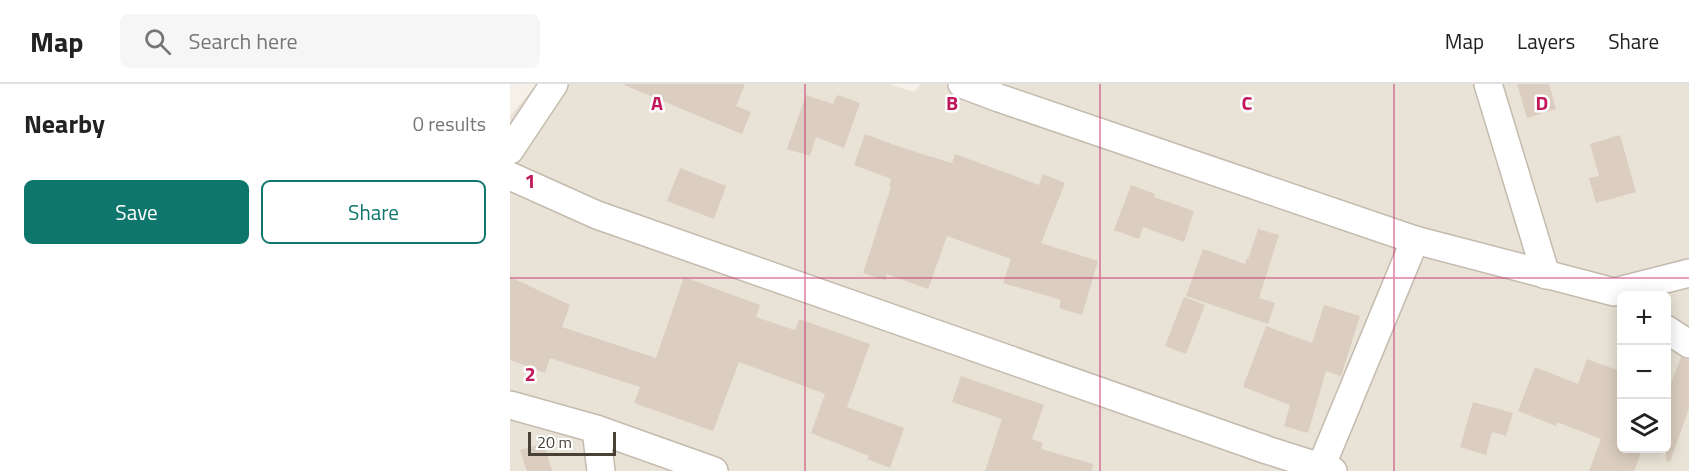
<!DOCTYPE html>
<meta charset="utf-8">
<style>
body{margin:0;font-family:"Titillium Web",sans-serif;background:#f6f6f6;color:#222}
.controls{position:absolute;right:18px;bottom:18px;display:grid;overflow:hidden;border-radius:9px;box-shadow:0 3px 15px #0003}
.controls button{width:54px;height:54px;display:grid;place-items:center;padding:0;border:0;border-bottom:2px solid #e0e0e0;background:#fff;color:#222;font:30px sans-serif}
.scale{position:absolute;left:18px;bottom:15px;width:88px;box-sizing:border-box;padding-left:6px;border:3px solid #494036;border-top:0;font-size:16px;line-height:21px;white-space:nowrap;color:#494036;-webkit-text-stroke:4px #fff;paint-order:stroke}
.list{margin:0;padding:0;list-style:none}
h2{display:flex;justify-content:space-between;align-items:center;height:78px;margin:0;padding:0 24px;font-size:26px}
h2 small{font-size:20px;font-weight:400;color:#767676}
.actions{display:flex;gap:12px;padding:18px 24px}
.actions a{flex:1;padding:14px 0;border:2px solid #0f766e;border-radius:9px;text-align:center;font-size:21px;color:#0f766e}
.actions .main{background:#0f766e;color:#fff}
.icon{flex:none;width:33px;height:33px;fill:none;stroke:currentColor;stroke-width:2;stroke-linecap:round;stroke-linejoin:round}
.map{position:relative;flex:none;width:1179px;height:387px;overflow:hidden}
header{display:flex;align-items:center;gap:36px;box-sizing:border-box;height:84px;padding:0 30px;background:#fff;border-bottom:2px solid #e0e0e0}
header strong{font-size:28px}
nav{display:flex;gap:33px;margin-inline-start:auto;font-size:21px}
.search{width:420px;height:54px;background:#f6f6f6;display:flex;align-items:center;gap:15px;box-sizing:border-box;padding:0 21px;border-radius:9px;color:#767676;font-size:22px}
main{display:flex}
aside{flex:1;background:#fff}
.map>svg:first-child{display:block}
</style>
<header>
<strong>Map</strong>
<div class="search"><svg class="icon" aria-label="search" viewBox="0 0 24 24"><circle cx="10" cy="10" r="6"/><path d="M15 15l6 6"/></svg>Search here</div>
<nav><a>Map</a><a>Layers</a><a>Share</a></nav>
</header>
<main>
<aside>
<h2>Nearby<small>0 results</small></h2>
<ul class="list">
</ul>
<div class="actions"><a class="main">Save</a><a>Share</a></div>
</aside>
<div class="map">
<svg width="1179" height="387" viewBox="0 0 1179 387">
<rect width="100%" height="100%" fill="#f5f0e8"/>
<path fill="#e9e2d6" fill-rule="evenodd" d="M27 0H378L404 8 411 0H1179V387H0V32ZM1112 212H1156V364H1112Z"/>
<g fill="#dbcec0">
<path d="M112 0H235L226 22 241 28 232 50Z"/>
<path d="M1007 0H1039L1046 25 1017 34Z"/>
<path d="M296 11 323 20 327 11 350 19 334 64 306 53 300 72 277 65Z"/>
<path d="M355 50 393 64 442 79 445 70 529 101 533 90 555 99 531 159 588 177 572 231 549 224 551 216 493 199 501 175 437 152 418 205 377 190 375 196 353 189 381 103H379L381 95 344 81Z"/>
<path d="M1110 51 1126 108 1086 119 1079 94 1089 92 1080 60Z"/>
<path d="M170 84 216 102 204 135 157 117Z"/>
<path d="M621 101 645 110 644 113 684 127 674 158 633 143 629 155 604 146Z"/>
<path d="M748 145 769 151 749 214 765 219 758 240 676 212 693 165 735 180 737 174 738 175Z"/>
<path d="M0 193 60 221 52 243 146 274 174 193 250 221 246 233 285 246 289 235 360 260 337 323 394 344 380 384 357 375 359 372 301 349 315 310 229 278 203 347 124 319 130 303 40 274 35 289 0 276Z"/>
<path d="M674 213 695 221 676 270 655 262Z"/>
<path d="M814 221 850 232 831 292 816 287 798 349 774 342 780 321 733 303 756 242 802 259Z"/>
<path d="M1171 273 1179 276V324L1160 378 1156 377V313Z"/>
<path d="M1077 275 1112 288V364H1133L1124 387H1079L1091 355 1047 338 1046 342 1008 327 1025 283 1068 300Z"/>
<path d="M451 292 534 321 522 355 533 359 531 365 583 380 582 387H475L492 335 442 318Z"/>
<path d="M963 318 1003 329 996 352 982 348 976 371 950 363Z"/>
<path d="M34 359 42 387H17L10 366Z"/>
</g>
<g fill="none" stroke-linecap="round" stroke-linejoin="round">
<g stroke="#c4baad" stroke-width="30">
<g id="street">
<path d="M452 0 489 14 905 156 1104 208 1179 189"/>
<path d="M978 0 1036 191"/>
<path d="M0 66 44 0"/>
<path d="M0 92 87 131 757 366 823 387"/>
<path d="M1156 245 1179 260"/>
<path d="M0 321 86 345 204 387"/>
<path d="M86 345 91 387"/>
<path d="M811 383 905 156"/>
</g>
</g>
<use href="#street" stroke="#fff" stroke-width="27"/>
</g>
<path fill="none" stroke="#c2185b" stroke-width="1.5" stroke-opacity="0.55" d="M295 0V387M590 0V387M884 0V387M0 194H1179"/>
<g font-size="20" text-anchor="middle" font-weight="bold" fill="#c2185b" stroke="#fff" stroke-width="5" stroke-linejoin="round" paint-order="stroke">
<text x="147" y="26">A</text>
<text x="442" y="26">B</text>
<text x="737" y="26">C</text>
<text x="1032" y="26">D</text>
<text x="20" y="104">1</text>
<text x="20" y="297">2</text>
</g>
</svg>
<div class="controls">
<button>+</button>
<button>−</button>
<button><svg class="icon" aria-label="layers" viewBox="0 0 24 24"><path d="M12 4l9 5-9 5-9-5zM3 14l9 5 9-5"/></svg></button>
</div>
<div class="scale">20 m</div>
</div>
</main>
